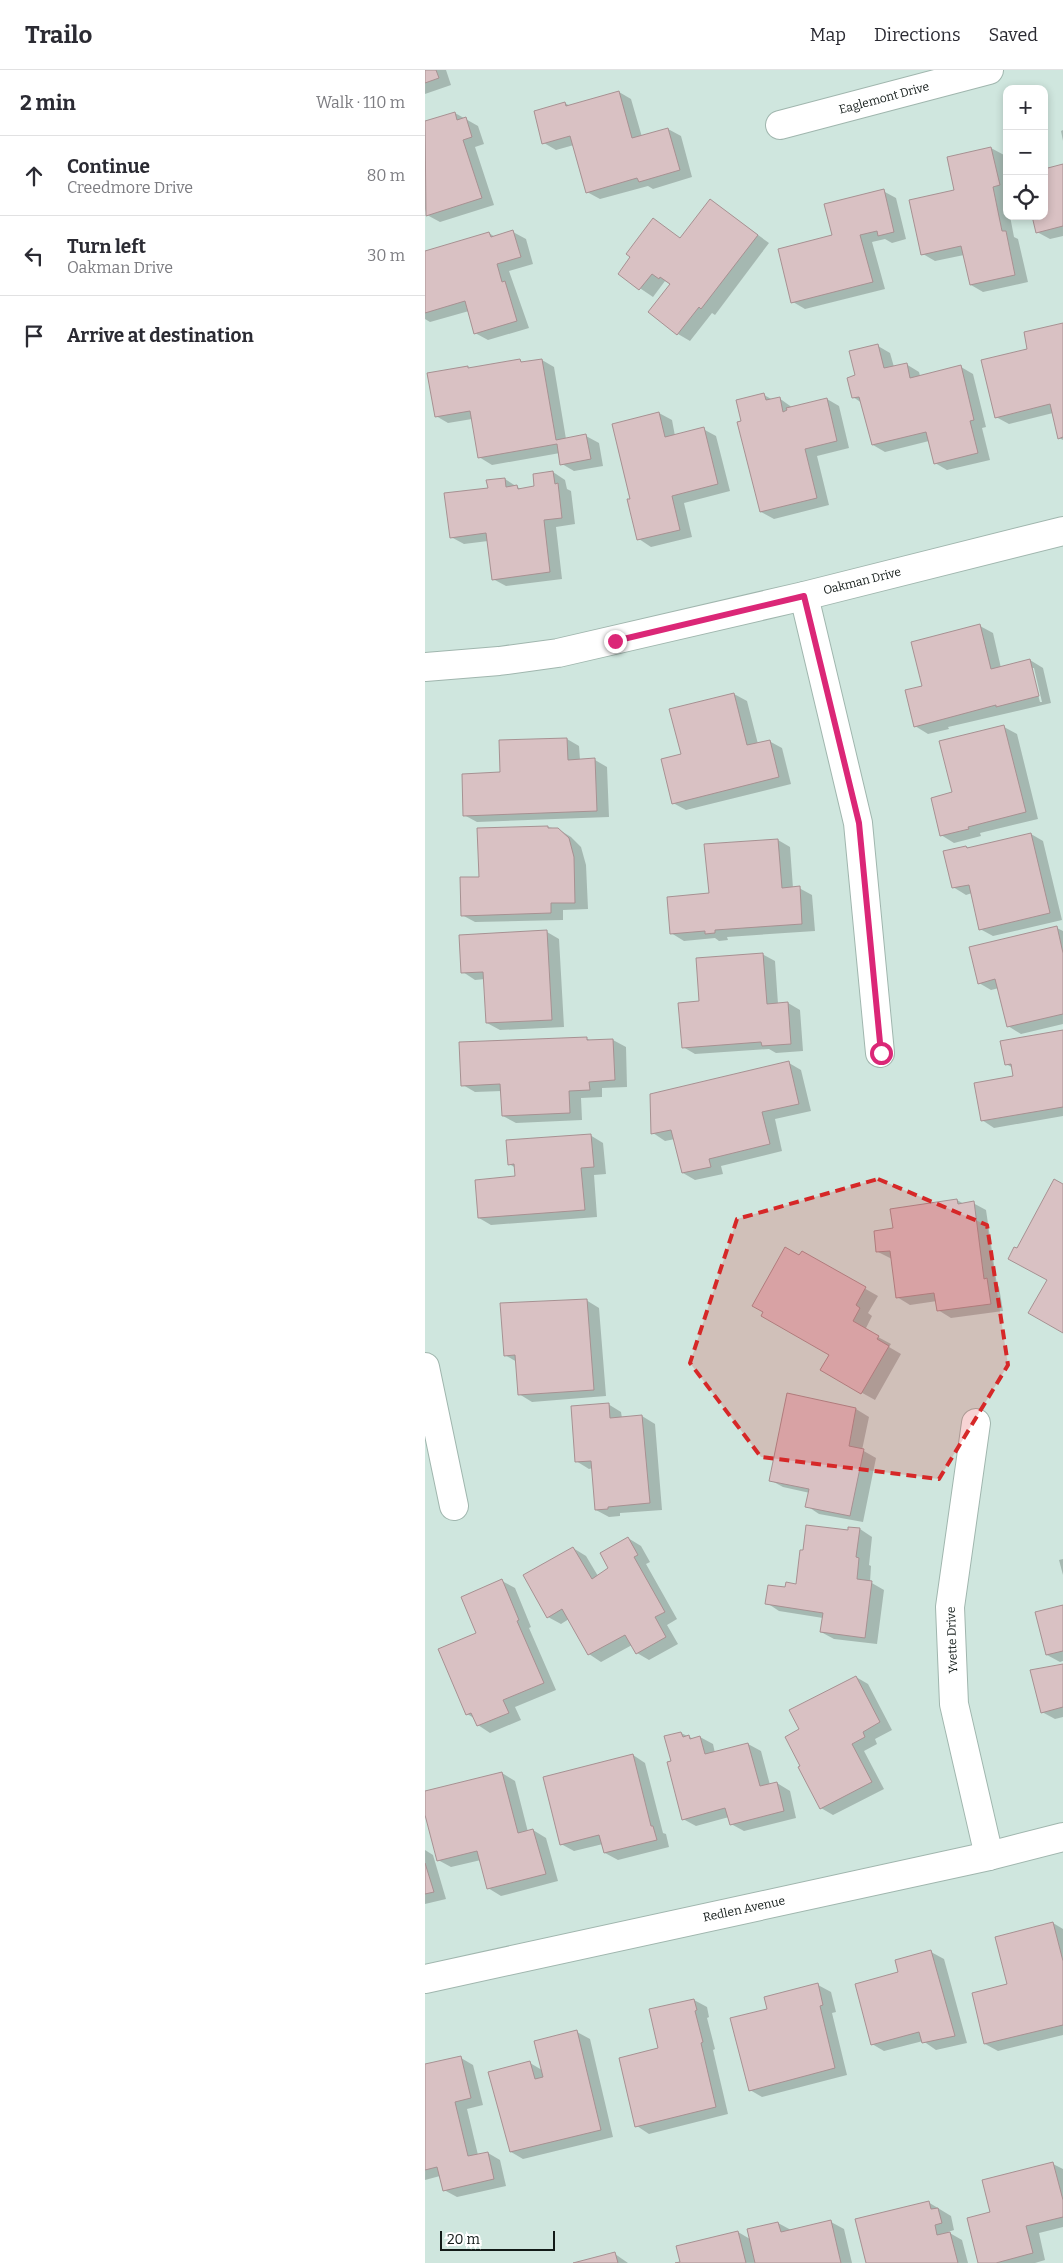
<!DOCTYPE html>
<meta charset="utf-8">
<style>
body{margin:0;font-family:Bitter,serif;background:#f2f2f3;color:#2b2b33}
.controls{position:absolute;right:15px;top:15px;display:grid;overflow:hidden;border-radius:10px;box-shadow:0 2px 8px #0003}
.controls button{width:45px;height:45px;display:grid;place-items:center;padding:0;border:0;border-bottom:1px solid #e1e1e2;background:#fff;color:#2b2b33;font:25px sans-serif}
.scale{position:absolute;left:15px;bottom:12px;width:115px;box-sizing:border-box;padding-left:5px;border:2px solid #121a18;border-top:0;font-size:14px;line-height:18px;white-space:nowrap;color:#121a18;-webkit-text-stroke:4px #fff;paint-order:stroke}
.stop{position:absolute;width:15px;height:15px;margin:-11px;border:4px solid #db2777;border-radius:50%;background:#fff}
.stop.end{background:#db2777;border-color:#fff;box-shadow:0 1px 5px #0008}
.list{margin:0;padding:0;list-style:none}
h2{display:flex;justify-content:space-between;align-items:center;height:65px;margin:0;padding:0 20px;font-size:21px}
h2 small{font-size:16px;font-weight:400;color:#7c7c81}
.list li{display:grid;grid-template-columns:32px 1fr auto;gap:15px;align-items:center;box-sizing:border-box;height:80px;padding:0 20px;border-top:1px solid #e1e1e2}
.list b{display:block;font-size:19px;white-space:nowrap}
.list p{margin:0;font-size:16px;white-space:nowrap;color:#7c7c81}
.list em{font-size:16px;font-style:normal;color:#7c7c81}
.icon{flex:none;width:28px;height:28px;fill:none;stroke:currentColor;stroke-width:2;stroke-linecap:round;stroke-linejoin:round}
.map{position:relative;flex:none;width:638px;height:2193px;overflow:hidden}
header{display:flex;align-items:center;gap:30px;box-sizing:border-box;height:70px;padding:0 25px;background:#fff;border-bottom:1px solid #e1e1e2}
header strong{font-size:24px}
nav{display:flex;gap:28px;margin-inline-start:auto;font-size:18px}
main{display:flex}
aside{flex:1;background:#fff}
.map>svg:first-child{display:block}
</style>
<header>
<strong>Trailo</strong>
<nav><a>Map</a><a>Directions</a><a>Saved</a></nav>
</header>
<main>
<aside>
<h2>2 min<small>Walk · 110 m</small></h2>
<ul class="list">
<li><svg class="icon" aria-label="ahead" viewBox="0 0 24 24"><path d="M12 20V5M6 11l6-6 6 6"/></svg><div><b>Continue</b><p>Creedmore Drive</p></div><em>80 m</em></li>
<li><svg class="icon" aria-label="left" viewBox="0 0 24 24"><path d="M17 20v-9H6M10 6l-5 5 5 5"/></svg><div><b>Turn left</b><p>Oakman Drive</p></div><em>30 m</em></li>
<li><svg class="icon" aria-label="arrive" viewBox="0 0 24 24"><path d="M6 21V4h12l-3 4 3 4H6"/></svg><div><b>Arrive at destination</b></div></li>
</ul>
</aside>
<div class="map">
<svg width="638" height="2193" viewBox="0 0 638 2193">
<rect width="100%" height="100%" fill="#cfe6de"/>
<g fill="#0003" fill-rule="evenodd">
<path d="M0 0H21L26 15 0 24Z"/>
<path d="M194 22 206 29 217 67 243 59 256 66 267 107 228 119 223 116 175 129 162 122 149 75 131 80 119 73 140 33 145 36Z"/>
<path d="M30 43 53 56 59 74 50 77 69 135 15 152 2 145 0 139V52Z"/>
<path d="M638 60V71L636 61Z"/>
<path d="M566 78 579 85 582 98V123H580L582 146H585L589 167 593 169 603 212 558 222 546 215 539 185 510 191 498 184 531 121Z"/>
<path d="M638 95V166L625 169 612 162Z"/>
<path d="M458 121 471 128 481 169 467 173 460 169 447 172 460 219 380 239 368 232 409 166Z"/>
<path d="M285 130 344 173 290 245 287 243 265 271 253 264 246 215 240 211 228 227 194 204 229 150 256 169Z"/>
<path d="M88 162 101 169 108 194 84 201 104 258 63 270 50 263 44 241 5 252 0 249V182L64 163 70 167Z"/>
<path d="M638 255V370L634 368 628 343 584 354 571 347Z"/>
<path d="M453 276 465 283 469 297 481 294 494 302 495 306 536 297 548 304 561 357 557 358 565 390 522 400 510 393 504 371 460 382 448 375 437 333 428 327 432 306Z"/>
<path d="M117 290 129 297 141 369 161 366 174 373 178 396 149 401 137 394 135 383 67 395 54 387 47 349 23 353 11 346 3 304 95 291 99 293Z"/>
<path d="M339 325 348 330 354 328 368 338 402 329 414 336 424 378 392 386 404 435 349 449 336 442 318 352Z"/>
<path d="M234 343 247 350 250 366 278 359 291 366 305 421 259 433 267 467 226 477 214 469 206 430 193 379Z"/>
<path d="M128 402 140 410 142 419 146 421 150 454 131 457 137 509 81 516 68 509 63 471 39 474 26 467 64 419 80 409 97 420 111 418Z"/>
<path d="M555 556 568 563 576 598 605 590 618 598 626 633 523 657 524 659 503 664 490 656 499 617ZM606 598H609L617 632H615Z"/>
<path d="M309 624 322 631 333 674 344 671 357 678 366 714 261 740 248 733 258 685Z"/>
<path d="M579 657 592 664 613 749 555 763 556 766 529 773 516 765 528 723Z"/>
<path d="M142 669 154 676 155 690H170L182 697 184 747 52 752 39 745 77 703Z"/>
<path d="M122 757 133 759 146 767 156 777 161 795 163 839 138 840V850L50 852 37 845Z"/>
<path d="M606 764 618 771 637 850 568 866 555 859 547 823 541 825 528 817 541 777 544 778Z"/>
<path d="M353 770 365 777 368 818H374L387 825 390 861 302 867 303 870 294 871 290 868 259 871 246 863 285 825Z"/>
<path d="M632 858 638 861V954L596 964 583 956 574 918 566 920 554 913Z"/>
<path d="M122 862 134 869 139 957 75 960 62 953 60 909 50 910 38 902Z"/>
<path d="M337 884 350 891 353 934 363 933 375 940 378 981 351 983 344 979 270 984 258 977 275 932Z"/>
<path d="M638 961V1046L569 1058 557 1050 590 1007 588 998 581 994Z"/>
<path d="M161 968 166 971 188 970 201 977 202 1017 177 1018V1027L156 1028 157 1050 91 1053 78 1046 77 1021 50 1022 38 1015Z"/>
<path d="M364 993 376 1000 386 1041 350 1049 357 1081 296 1096 298 1104 270 1110 258 1103 250 1069 240 1071 228 1063Z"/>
<path d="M165 1065 178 1073 181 1104 169 1105 172 1147 66 1155 54 1148 91 1108V1098L84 1094Z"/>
<path d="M532 1130 539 1134 548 1133 561 1140 572 1215 574 1217 578 1241 526 1248 513 1240 512 1231 485 1235 472 1227 467 1189 453 1182Z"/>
<path d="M377 1183 453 1226 443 1243 447 1246 440 1260 466 1274 464 1277 476 1284 450 1330 396 1300 405 1284 375 1187Z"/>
<path d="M161 1230 174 1238 181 1326 107 1332 94 1324 92 1292 80 1285Z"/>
<path d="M363 1325 431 1339 444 1347 437 1380 451 1388 438 1452 394 1444 382 1436 385 1423 358 1417 345 1410Z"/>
<path d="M183 1334 196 1342 197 1348 217 1346 230 1354 237 1440 195 1443V1446L184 1447 171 1440 168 1398 164 1399 151 1391Z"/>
<path d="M435 1459 447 1467 444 1495 446 1496 445 1512 459 1520 452 1574 409 1569 396 1562 398 1548 354 1541 342 1533 361 1518 372 1515 425 1461Z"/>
<path d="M203 1468 216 1476 225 1492 221 1494 252 1549 242 1555 253 1574 224 1590 212 1583 207 1575 176 1592 164 1584 144 1549 136 1554 123 1547 148 1478 161 1486 173 1506 184 1498Z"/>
<path d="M638 1489V1505L634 1490Z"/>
<path d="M77 1511 90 1518 106 1557 104 1558 131 1620 90 1637 96 1650 65 1663 53 1655 49 1648 42 1644 53 1564Z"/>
<path d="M638 1536V1591L635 1592 622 1585Z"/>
<path d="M638 1595V1647L630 1649 617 1642Z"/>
<path d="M431 1607 443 1614 467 1660 450 1669 452 1674 439 1681 459 1719 408 1745 396 1738 377 1696 376 1660Z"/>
<path d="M256 1663 269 1669 275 1667 288 1674 290 1683 323 1674 336 1681 345 1715 352 1713 365 1721 371 1748 319 1761 306 1754 304 1747 271 1756 258 1749 248 1692Z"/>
<path d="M208 1685 220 1693 238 1763 241 1764 244 1777 193 1790 180 1783 178 1774 149 1781 136 1774Z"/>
<path d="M77 1703 90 1711 103 1762 108 1760 121 1768 133 1811 76 1826 63 1818 56 1790 26 1797 13 1790 0 1740V1722Z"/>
<path d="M0 1780 8 1785 21 1829 0 1834Z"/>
<path d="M628 1853 638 1859V1965L573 1981 560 1974 583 1915Z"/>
<path d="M506 1882 519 1889 542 1973 511 1980 498 1971 459 1981 447 1974 474 1903Z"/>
<path d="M393 1915 406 1922 411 1942 407 1943 422 2005 337 2027 325 2020 343 1940Z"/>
<path d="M269 1930 282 1937 284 1947 282 1948 290 1979 288 1980 303 2044 224 2064 212 2056 235 1979Z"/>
<path d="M152 1962 165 1969 188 2067 98 2089 86 2082 105 1993 117 2000Z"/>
<path d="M36 1988 48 1995 58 2035 42 2039 53 2085 63 2083 75 2090 81 2116 32 2127 19 2120 15 2106 0 2110V1996Z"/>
<path d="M628 2094 638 2099V2157L614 2163 620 2190 610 2193H554L566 2143Z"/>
<path d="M503 2132 526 2146 529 2160 523 2162 537 2170 543 2193H442Z"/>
<path d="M406 2152 419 2159 427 2193H255L313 2162 325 2169 353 2153 366 2160Z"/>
<path d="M190 2184 203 2193H153Z"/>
</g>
<g fill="#d9c1c3" stroke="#a79192">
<path d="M0 0H11L14 8 0 13Z"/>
<path d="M194 21 207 68 243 58 255 100 214 112 212 108 161 123 145 66 117 74 109 41 140 32 141 36Z"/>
<path d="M30 42 32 50 41 47 47 67 38 70 57 128 1 146 0 51Z"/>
<path d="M566 77 575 115 568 117 577 161H581L590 205 545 215 536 176 496 185 484 130 529 120 522 87Z"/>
<path d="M638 94V156L611 163 607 146H619V99Z"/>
<path d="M459 119 469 162 453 166 452 161 435 165 448 212 366 233 353 179 407 165 399 134Z"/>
<path d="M285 129 333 165 276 239 274 237 252 265 223 242 245 214 235 207 234 209 227 204 214 220 193 204 205 187 201 184 228 148 255 168Z"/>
<path d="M88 160 96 187 72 194 77 212 80 211 92 251 49 264 40 231 0 243V181L64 162 66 167Z"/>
<path d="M638 253V367L633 369 625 334 570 348 556 290 602 279 599 262Z"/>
<path d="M453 274 459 298 482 293 485 308 536 295 549 350 545 351 553 383 509 394 501 362 447 375 434 327 427 328 422 308 430 305 424 281Z"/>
<path d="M95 289 96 292 117 289 131 370 161 364 166 389 135 395 132 374 53 388 45 341 10 347 2 303 43 296V298Z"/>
<path d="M339 323 341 330 355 327 358 342 362 340 361 338 402 328 412 371 380 379 392 428 335 442 312 352 316 351 311 330Z"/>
<path d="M234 342 240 367 279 357 293 414 247 426 255 460 212 470 202 429H205L187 354Z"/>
<path d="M128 401 130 414 133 413 137 448 119 450 125 502 67 510 61 463 25 468 19 423 63 418 61 410 80 408 81 417 92 415 93 419 109 416 108 404Z"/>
<path d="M555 554 566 599 605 589 614 626 571 637V635L489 657 480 620 497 616 486 572Z"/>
<path d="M309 623 322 675 345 670 354 707 247 734 236 689 256 684 244 639Z"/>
<path d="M579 655 601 742 543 757 544 759 515 766 506 728 527 722 514 671Z"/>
<path d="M142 668 143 690 170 688 172 741 38 746 37 704 75 702 74 670Z"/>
<path d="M123 756V758H133L144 768 149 787 150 833H126V843L36 846 35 807H54L52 758Z"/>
<path d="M606 763 625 843 554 860 544 815 527 818 518 781 541 776 542 778Z"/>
<path d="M353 769 357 818 375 816 377 854 290 860V863L280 864V861L245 864 242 827 284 823 279 774Z"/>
<path d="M632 856 638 883V944L582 957 570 909 553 914 544 877Z"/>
<path d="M122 860 127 950 61 953 58 902 36 903 34 865Z"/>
<path d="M338 883 342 934 363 932 366 974 337 976 336 972 257 978 253 933 274 931 271 888Z"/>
<path d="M638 960V1037L556 1051 549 1013 588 1006 586 994 580 995 575 971Z"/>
<path d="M162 967V970L188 969 190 1010 164 1012 165 1020 144 1021 145 1043 77 1046 75 1014 36 1016 34 972Z"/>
<path d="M364 991 374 1034 337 1042 345 1074 284 1089 286 1097 257 1103 246 1060 226 1064 225 1024Z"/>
<path d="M166 1064 169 1097 156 1098 160 1140 53 1148 50 1110 90 1106 89 1094 83 1095 81 1070Z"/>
<path d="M629 1109 638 1114V1263L603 1243 622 1210 583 1189 589 1177 592 1178Z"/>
<path d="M532 1129 533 1134 549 1131 559 1209 562 1208 566 1234 512 1241 509 1223 471 1228 465 1181 451 1182 449 1161 468 1158 465 1139Z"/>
<path d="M360 1177 374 1185 377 1181 441 1217 431 1235 435 1238 428 1251 454 1266 452 1269 464 1276 436 1324 395 1300 404 1285 336 1246 338 1242 327 1236Z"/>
<path d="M162 1229 169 1320 93 1325 90 1285 79 1286 75 1233Z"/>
<path d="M362 1323 431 1338 424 1376 439 1379 425 1446 380 1437 384 1419 344 1411Z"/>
<path d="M184 1333 185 1348 217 1345 225 1433 183 1437V1439L170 1440 166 1391 150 1392 146 1336Z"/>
<path d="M381 1455 423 1460V1457L435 1458 431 1487 434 1488 432 1509 447 1511 440 1568 395 1562 398 1543 340 1534 343 1515 360 1517 361 1512 371 1514 375 1480H378Z"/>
<path d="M203 1467 213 1485 209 1487 240 1542 230 1547 241 1567 211 1584 200 1565 163 1585 137 1539 122 1548 98 1505 148 1477 167 1509 183 1498 175 1483Z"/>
<path d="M77 1509 94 1550 92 1551 119 1613 78 1630 84 1643 52 1656 46 1643 41 1645 13 1579 51 1563 36 1527Z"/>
<path d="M638 1535V1581L621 1585 610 1542Z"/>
<path d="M638 1594V1637L616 1643 605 1600Z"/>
<path d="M431 1606 455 1652 438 1662 440 1667 427 1674 447 1712 395 1739 373 1697 375 1696 360 1667 374 1659 364 1640Z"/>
<path d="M256 1662 258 1667 264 1665 265 1669 275 1666 280 1684 323 1673 335 1716 352 1712 359 1741 305 1755 300 1738 257 1750 242 1692 246 1691 239 1666Z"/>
<path d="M208 1684 226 1756H228L232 1770 179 1783 174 1765 135 1775 118 1707Z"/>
<path d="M77 1702 93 1763 108 1759 121 1804 62 1819 52 1781 12 1791 0 1745V1721Z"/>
<path d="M0 1793 9 1822 0 1824Z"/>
<path d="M628 1852 638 1891V1955L559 1974 547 1923 582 1914 570 1867Z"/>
<path d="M506 1880 530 1966 497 1973 494 1962 446 1975 430 1914 473 1902 470 1890Z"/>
<path d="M393 1913 398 1935 395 1936 410 1998 324 2021 305 1948 342 1939 339 1927Z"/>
<path d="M269 1929 272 1940 270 1941 278 1972 276 1973 291 2037 210 2057 194 1988 233 1978 224 1939Z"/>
<path d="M152 1960 176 2060 85 2082 63 2002 105 1991 110 2009 118 2007 109 1971Z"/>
<path d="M36 1986 46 2028 30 2032 43 2086 63 2082 69 2109 18 2121 12 2097 0 2100V1994Z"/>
<path d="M628 2092 638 2130V2147L601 2156 608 2183 571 2193H553L542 2148 565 2142 557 2110Z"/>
<path d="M504 2131 506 2139 513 2138 517 2153 510 2155 512 2165 525 2162 533 2193H441L430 2149Z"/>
<path d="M406 2150 416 2193H330L322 2159 353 2152 356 2162Z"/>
<path d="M313 2161 321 2193H250L255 2192 251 2176Z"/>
<path d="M190 2182 193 2193H148Z"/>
</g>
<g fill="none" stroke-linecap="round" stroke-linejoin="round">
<g stroke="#a0b6ae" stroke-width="30">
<g id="minor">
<path d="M355 55 564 0"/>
<path d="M379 526 433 753 455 983"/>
<path d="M0 597 74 591 133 583 379 526 638 461"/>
<path d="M0 1297 29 1436"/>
<path d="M551 1353 525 1537 529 1634 564 1786"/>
<path d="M0 1909 564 1786 638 1767"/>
</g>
</g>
<use href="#minor" stroke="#fff" stroke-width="28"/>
</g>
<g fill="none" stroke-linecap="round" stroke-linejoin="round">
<path stroke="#db2777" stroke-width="6" d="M190 571 379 526 434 753 456 983"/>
</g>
<path fill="#d62828" fill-opacity="0.2" stroke="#d62828" stroke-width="4" stroke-dasharray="10 6" stroke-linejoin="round" d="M453 1109 562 1155 583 1295 514 1409 336 1387 265 1293 312 1149Z"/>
<g text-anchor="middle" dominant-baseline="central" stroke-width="4" stroke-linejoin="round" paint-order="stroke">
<g font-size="12" fill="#121a18" stroke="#fff">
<text transform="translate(459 28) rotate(-15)">Eaglemont Drive</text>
<text transform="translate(437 511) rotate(-14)">Oakman Drive</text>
<text transform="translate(527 1570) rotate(-92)">Yvette Drive</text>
<text transform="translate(319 1839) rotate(-12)">Redlen Avenue</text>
</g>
</g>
</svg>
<div class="controls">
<button>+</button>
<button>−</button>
<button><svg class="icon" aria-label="locate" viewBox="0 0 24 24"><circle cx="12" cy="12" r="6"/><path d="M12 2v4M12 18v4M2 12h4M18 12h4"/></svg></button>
</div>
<div class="scale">20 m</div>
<div class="stop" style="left:456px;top:983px"></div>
<div class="stop end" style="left:190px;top:571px"></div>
</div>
</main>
